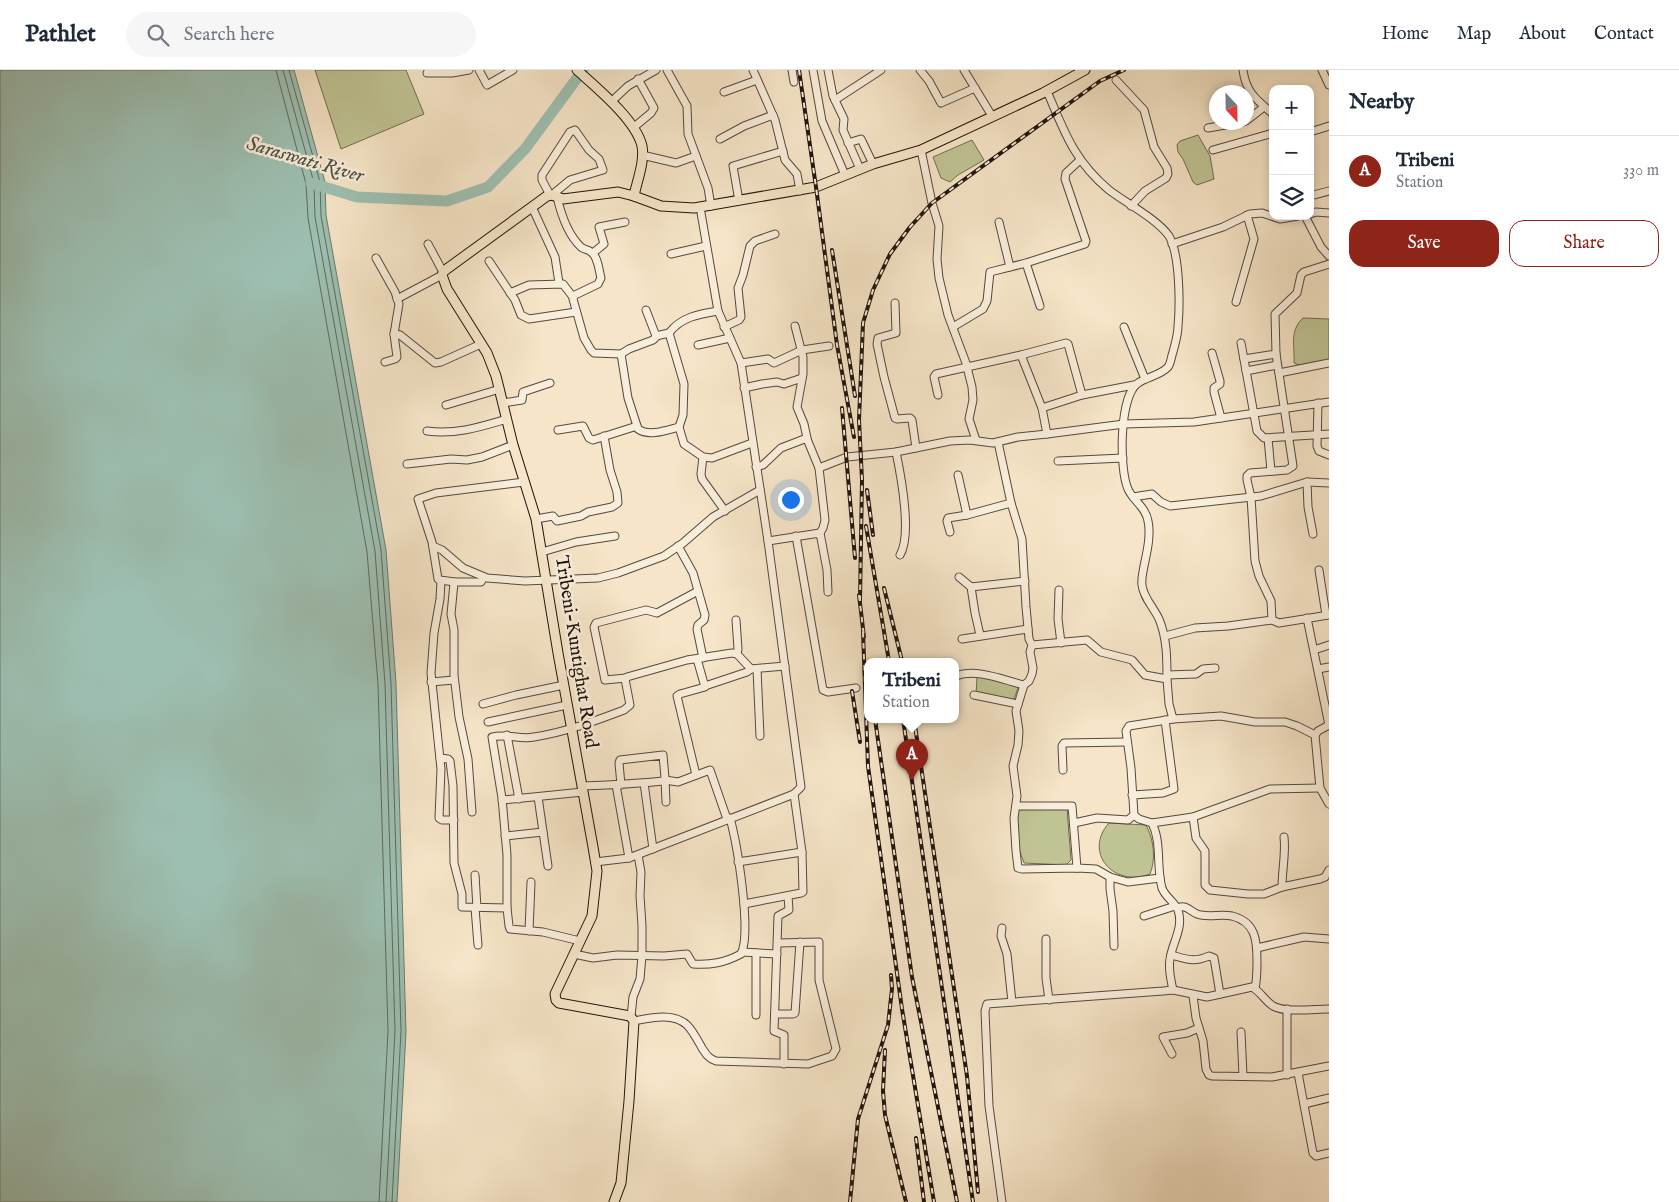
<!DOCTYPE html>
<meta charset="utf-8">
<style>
body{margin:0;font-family:"IM FELL English",serif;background:#f6f6f7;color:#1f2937}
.controls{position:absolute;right:15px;top:15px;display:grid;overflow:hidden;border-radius:10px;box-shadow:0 2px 8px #0003}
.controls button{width:45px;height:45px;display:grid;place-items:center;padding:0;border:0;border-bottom:1px solid #e0e1e3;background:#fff;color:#1f2937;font:25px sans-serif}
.compass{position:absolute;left:1209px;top:15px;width:45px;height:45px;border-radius:50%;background:#fff;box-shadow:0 2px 8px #0003;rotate:158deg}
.you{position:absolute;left:790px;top:429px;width:18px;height:18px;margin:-12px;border:4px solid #fff;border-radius:50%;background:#1a73e8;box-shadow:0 0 0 8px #1a73e833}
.badge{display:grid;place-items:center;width:32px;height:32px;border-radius:50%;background:#8f2418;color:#fff;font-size:16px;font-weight:700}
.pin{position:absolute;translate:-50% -41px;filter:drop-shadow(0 1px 2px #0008)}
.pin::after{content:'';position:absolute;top:26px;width:18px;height:15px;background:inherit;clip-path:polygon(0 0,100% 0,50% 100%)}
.popup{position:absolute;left:864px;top:588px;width:95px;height:65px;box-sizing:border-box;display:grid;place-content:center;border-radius:10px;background:#fff;filter:drop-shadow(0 1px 4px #0005);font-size:16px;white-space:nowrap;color:#747a83}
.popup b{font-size:19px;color:#1f2937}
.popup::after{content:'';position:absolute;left:50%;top:100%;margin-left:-10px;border:10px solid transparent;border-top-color:#fff}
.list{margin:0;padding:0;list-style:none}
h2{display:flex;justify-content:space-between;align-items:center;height:65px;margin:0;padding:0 20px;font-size:21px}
h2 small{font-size:16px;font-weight:400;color:#747a83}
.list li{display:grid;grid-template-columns:32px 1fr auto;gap:15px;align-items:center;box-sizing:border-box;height:70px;padding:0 20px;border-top:1px solid #e0e1e3}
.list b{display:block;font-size:19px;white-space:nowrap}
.list p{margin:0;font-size:16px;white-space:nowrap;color:#747a83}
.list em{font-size:16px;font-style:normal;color:#747a83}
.actions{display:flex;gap:10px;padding:15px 20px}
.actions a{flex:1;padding:11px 0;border:1px solid #8f2418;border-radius:15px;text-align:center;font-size:18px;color:#8f2418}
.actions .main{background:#8f2418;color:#fff}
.icon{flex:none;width:28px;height:28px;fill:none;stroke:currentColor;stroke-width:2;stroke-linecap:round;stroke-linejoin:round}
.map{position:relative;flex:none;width:1329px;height:1132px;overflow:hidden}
header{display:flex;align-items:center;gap:30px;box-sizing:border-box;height:70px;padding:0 25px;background:#fff;border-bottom:1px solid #e0e1e3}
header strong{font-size:24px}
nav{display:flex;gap:28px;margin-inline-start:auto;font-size:18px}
.search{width:350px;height:45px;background:#f6f6f7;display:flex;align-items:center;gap:12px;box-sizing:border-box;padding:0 18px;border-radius:28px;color:#747a83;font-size:19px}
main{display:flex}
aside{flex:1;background:#fff}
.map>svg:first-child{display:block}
</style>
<header>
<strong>Pathlet</strong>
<div class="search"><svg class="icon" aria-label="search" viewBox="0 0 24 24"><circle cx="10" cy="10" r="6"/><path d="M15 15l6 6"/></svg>Search here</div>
<nav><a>Home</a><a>Map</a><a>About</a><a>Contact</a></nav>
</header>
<main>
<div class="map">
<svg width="1329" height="1132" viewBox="0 0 1329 1132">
<rect width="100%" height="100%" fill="#f6e5c8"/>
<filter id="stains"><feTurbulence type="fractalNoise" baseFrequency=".004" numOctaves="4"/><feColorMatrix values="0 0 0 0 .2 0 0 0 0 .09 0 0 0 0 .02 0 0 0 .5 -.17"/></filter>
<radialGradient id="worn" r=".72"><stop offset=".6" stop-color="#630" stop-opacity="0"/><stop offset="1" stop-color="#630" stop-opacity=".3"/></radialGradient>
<g fill="#c0c393" stroke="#706c50">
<path d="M315 0H406L424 44 341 79Z"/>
<path d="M1198 65 1210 86 1214 109 1197 115 1193 112 1183 89 1178 82 1177 75 1180 71Z"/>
<path d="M972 70 984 90 958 105 950 112 941 108 933 87Z"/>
<path d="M1303 248 1329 249V290L1299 295 1294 293C1295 276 1289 261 1303 248Z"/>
<path d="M977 606 1019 615 1013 632 976 627Z"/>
<path d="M1019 735 1067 738 1071 790 1066 795 1024 793C1015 771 1016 758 1019 735Z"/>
<path d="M1109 753 1146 755C1154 770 1156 789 1150 804 1113 818 1083 782 1109 753Z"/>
</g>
<path fill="#9dbfb1" stroke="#6b7b6f" d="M0 0H294L325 112 326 145 386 480 396 613 406 962 397 1132H0Z"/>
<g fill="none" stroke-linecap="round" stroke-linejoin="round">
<g stroke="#5f6a5e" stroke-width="1">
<path d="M276 0 306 114 308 148 367 482 378 614 388 961 379 1132"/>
<path d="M283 0 314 113 315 147 375 481 385 614 395 961 386 1132"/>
<path d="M289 0 320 112 321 146 381 480 391 614 401 961 392 1132"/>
</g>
<path stroke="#9dbfb1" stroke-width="11" d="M311 113 357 127 447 131 488 117 525 79 583 0"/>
<g stroke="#56483b" stroke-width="9">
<g id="minor">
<path d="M479 0 487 15 513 0"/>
<path d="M667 0 687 36 688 64 708 118 711 136"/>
<path d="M753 0 775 50 785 90 797 104 800 121"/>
<path d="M792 0 794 12"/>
<path d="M813 0 822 51 845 105"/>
<path d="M828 0 833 26 844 49 843 60 860 99"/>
<path d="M920 0 929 11 941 33 975 18"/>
<path d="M964 0 992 46"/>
<path d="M1243 0C1246 23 1257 30 1273 44"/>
<path d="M1322 0 1329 15"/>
<path d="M427 3H452L469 0"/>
<path d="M1116 10 1144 40 1154 77 1167 98 1168 104 1166 108 1145 121 1131 136"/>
<path d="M1047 21C1064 61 1074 91 1109 120 1126 133 1157 149 1169 166 1180 184 1180 235 1178 256 1178 265 1175 274 1173 282 1171 287 1171 293 1168 297 1161 305 1147 307 1138 313 1119 326 1119 399 1128 419 1133 431 1146 437 1148 451 1151 465 1147 482 1144 496 1143 502 1141 509 1142 515 1143 527 1154 538 1159 549 1167 568 1167 589 1167 609"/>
<path d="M724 22 757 10"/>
<path d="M835 30 881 0"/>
<path d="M611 32 628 16 656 0"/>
<path d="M1246 51 1264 37"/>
<path d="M633 58 651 43 654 38 638 9"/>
<path d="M1208 58 1243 52"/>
<path d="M1310 62 1329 56"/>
<path d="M720 69 744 56 773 45"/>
<path d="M848 73 861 69 873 94"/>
<path d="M921 80 932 133 939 156 937 189 939 208 948 245 966 293 972 317 973 330 969 349 976 370"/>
<path d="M1213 80 1273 63"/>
<path d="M642 85 676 93 696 86"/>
<path d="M550 125 542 110V105L570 62 575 60 589 80 599 89 603 100 570 110 552 125"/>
<path d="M1310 126 1329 121"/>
<path d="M557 127C561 144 568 165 581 177 584 180 588 179 591 182 598 186 599 201 601 208L598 214 575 225 573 229 584 268 591 280 594 283 621 284 629 279 653 270 657 266"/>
<path d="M739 131 733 96 783 81"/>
<path d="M532 137 555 187 559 213"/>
<path d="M1310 144 1316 142 1329 143"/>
<path d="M1305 146 1321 177 1329 186"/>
<path d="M999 152 1010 197"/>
<path d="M428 174 443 202"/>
<path d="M1172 174 1223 157 1250 144 1262 143 1280 149 1298 146"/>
<path d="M593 183 604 174 599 157 625 152"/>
<path d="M671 184 706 176"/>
<path d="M376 188 395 222 399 234 394 264 397 287 395 289 385 292"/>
<path d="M489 191 515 230 521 245 529 249 576 242"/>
<path d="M1026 193 1040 236"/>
<path d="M510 223 529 215 563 214 573 227"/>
<path d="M397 229 442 205"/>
<path d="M1236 232 1254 169 1247 145"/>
<path d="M895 233 896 263 878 268 877 274 884 307 895 348 897 349 910 348 912 350 916 378"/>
<path d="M646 240 656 266 669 263"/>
<path d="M718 241C699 244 681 247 669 263L684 314 683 345 679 357 684 374 703 387 712 388 752 373"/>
<path d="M724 257 739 250 741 247 738 218 743 205 750 176 755 171 775 164"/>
<path d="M953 257 983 239 987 231 990 202 1026 193 1085 174 1086 171 1065 109 1066 103 1080 90"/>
<path d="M1124 257 1145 309"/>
<path d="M394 264 400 265 435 293 441 292 481 274"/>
<path d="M1241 273 1257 361 1264 368 1329 364"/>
<path d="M698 275 730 268"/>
<path d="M1212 283 1220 311V314L1214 318V322L1221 348"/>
<path d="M621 284 628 328 638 359C649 367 667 360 679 357"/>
<path d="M1021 285 1042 338 1047 364"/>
<path d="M1244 289 1276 284"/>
<path d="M741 293 768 289 774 293 802 280 829 276"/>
<path d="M1246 301 1277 295"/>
<path d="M1279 303 1329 293"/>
<path d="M744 318 762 314 777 312 784 314 802 308"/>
<path d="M938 325 934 307 936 304 1021 285 1066 273 1068 274 1082 325 1042 338"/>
<path d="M1082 325 1134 315"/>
<path d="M503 333 522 330 523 322 550 313"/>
<path d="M1318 333 1317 376 1319 381 1329 385"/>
<path d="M446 335 500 319"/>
<path d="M558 360 583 356 589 368 593 370 637 356"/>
<path d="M427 361C455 365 480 357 507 349"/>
<path d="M1268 368 1271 401"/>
<path d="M807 369 819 398 825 450 823 458 820 463"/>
<path d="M998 372 1011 433 1022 469 1026 537 1029 569 1032 575 1087 570 1101 582 1132 590 1145 605 1167 609 1169 634 1173 649 1221 646 1255 652H1285L1297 656 1315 665"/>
<path d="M896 382C901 406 912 465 900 485"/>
<path d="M703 387 701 404 702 409 725 441"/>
<path d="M1058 391 1123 388"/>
<path d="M407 394 451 389 467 390 482 387 513 375"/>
<path d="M756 397 763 395 781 378 807 368 804 354 797 337 803 304V287L795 256"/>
<path d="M819 398 847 387 896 382 950 371 970 370 993 373 1018 367 1047 364 1124 354 1194 352 1329 332"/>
<path d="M958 405 967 445"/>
<path d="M1307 412 1308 437 1313 464"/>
<path d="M1133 427 1152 424 1161 432 1170 436 1261 426 1307 412 1329 413"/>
<path d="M536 449 553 446 557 451 581 446 588 442 612 437 618 433 617 422 610 400 604 366"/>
<path d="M950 462 947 451 948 448 967 445 1011 433"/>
<path d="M796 466 823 620 828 622 856 618"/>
<path d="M768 471 820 463 827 500 828 522"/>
<path d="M433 476 442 480 463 498 487 508 525 511 598 508 618 503 664 486 683 473 713 447 760 420"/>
<path d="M678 476 693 503 705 545 704 550 698 555 697 559 703 588"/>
<path d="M542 482 576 472 615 466"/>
<path d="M1319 500 1326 545"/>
<path d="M959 507 971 517 1025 511"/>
<path d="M441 511 440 529 434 563 431 603 441 699 439 748 442 750H454"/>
<path d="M455 512 440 510 438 509 432 472 418 429 436 423 524 412"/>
<path d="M971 517 975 543 980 565"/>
<path d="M1059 520 1058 549 1061 573"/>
<path d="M1307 548 1329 655"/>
<path d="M736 550 738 579 737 584"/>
<path d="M1272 550 1271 531 1259 506 1255 491 1251 427 1247 410V406L1250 403 1287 400 1293 396 1276 284 1275 244 1297 223 1301 205 1304 202 1329 194"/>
<path d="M1165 566 1195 558 1228 556 1272 550 1279 553 1329 545"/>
<path d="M962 569 1028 559"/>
<path d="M1032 575 1030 582 1033 598 1032 604 1029 611 1024 615 1016 641 1019 661 1018 675 1013 696 1017 726 1014 748 1016 781 1018 798 1022 799 1077 798 1096 799 1110 807 1128 812 1160 808"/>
<path d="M1314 580 1329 575"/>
<path d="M757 599 760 666"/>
<path d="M1318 599 1329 597"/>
<path d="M1167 605 1196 604 1203 599 1215 598"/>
<path d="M956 606C977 598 1003 610 1024 615"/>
<path d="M626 608 605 610 594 557 596 553 646 540 657 543 698 521"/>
<path d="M431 612 454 610"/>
<path d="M705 616 747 602 751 599"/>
<path d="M974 625 1018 634"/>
<path d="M483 634 516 625 564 615"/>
<path d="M488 652 567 635"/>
<path d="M1329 655 1318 661 1315 665 1320 718 1329 734"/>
<path d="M507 665 519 729"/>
<path d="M440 688 448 689 450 691 453 716 454 793 462 824V837L507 838 509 856 510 859 543 862 580 871"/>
<path d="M1063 700 1062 676 1064 673 1127 672"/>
<path d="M696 705 677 626 680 624 705 617 697 589"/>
<path d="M644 713 653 779"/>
<path d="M616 715 629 788"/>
<path d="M582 716C609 715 636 714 663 711L665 708 663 685 620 690 619 693 621 715"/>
<path d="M1132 725 1163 723 1174 719 1165 650"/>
<path d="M538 727 548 796"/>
<path d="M502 730 583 722"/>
<path d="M666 732 665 710 678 712 710 700 727 749"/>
<path d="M1016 736H1072L1077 798"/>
<path d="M472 742 468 689 459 647 454 605V560L451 544 454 513 456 512H481L484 507"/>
<path d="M1193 747 1196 768 1205 781V815L1210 820 1248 824H1264L1282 817 1320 809 1325 807 1329 800"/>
<path d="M1074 753 1097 748 1128 750 1134 745"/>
<path d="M1152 753 1193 747 1270 719 1320 718"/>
<path d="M505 766 543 762"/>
<path d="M595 792 629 788 794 724 801 717 768 471 741 293 718 241 700 137"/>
<path d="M738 792 802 782"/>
<path d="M475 805 477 838"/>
<path d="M1110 807V819L1113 841 1114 876"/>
<path d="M1282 817C1282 800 1286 783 1284 767"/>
<path d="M744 834 801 823 803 822 802 782 794 724"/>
<path d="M475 838 478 875"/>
<path d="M507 838V785L502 728 492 667C506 663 520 670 534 667 566 662 595 651 624 640L630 635 625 609 627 607 687 590 732 583 737 584 751 599 785 596"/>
<path d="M1177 838C1188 833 1191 844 1201 845 1211 847 1222 844 1232 846 1256 852 1257 871 1257 891 1257 900 1257 910 1255 918"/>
<path d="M1144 846 1175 836"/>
<path d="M1002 858 1001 866 1007 884 1012 932"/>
<path d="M529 861 531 812"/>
<path d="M1046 869V908L1049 930"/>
<path d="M1257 878 1304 867 1329 869"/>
<path d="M742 882 777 884"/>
<path d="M574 884 593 888 617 885 664 886 687 884 693 894C711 895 724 893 741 884 752 862 737 774 730 748"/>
<path d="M1171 885C1187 889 1193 893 1209 886L1214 888 1220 924"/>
<path d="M1173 920C1171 910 1168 900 1170 889 1172 873 1184 858 1178 840 1175 832 1165 827 1162 818 1156 797 1162 773 1152 753L1139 749 1134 745 1131 698 1126 661 1129 656 1173 649"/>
<path d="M1193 926 1196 948 1203 971 1206 999 1209 1005 1212 1006 1272 1007 1329 996"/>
<path d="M775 944H793L795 943 800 872"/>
<path d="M756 945V883"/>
<path d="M631 947 633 927 640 909 642 886V856L640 826 641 802 638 785"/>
<path d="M634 951C650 948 673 942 687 955 693 961 698 971 702 978 706 984 709 989 716 991L808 994 832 986 836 979 819 910V872L778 873"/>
<path d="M1241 962 1243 1006"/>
<path d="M1172 984 1163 967 1187 963 1199 958"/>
<path d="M784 994V965L774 961 778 846 789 840 788 826"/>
<path d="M1298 1003 1313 1083 1316 1086 1329 1083"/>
<path d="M1287 1005V939"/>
<path d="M1304 1034 1329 1028"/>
<path d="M1002 1132 989 1036 985 941 987 934 1163 921 1173 920 1207 927 1252 917C1260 921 1265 931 1273 936 1285 943 1314 939 1329 939"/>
</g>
</g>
<g stroke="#21140c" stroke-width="11">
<g id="major">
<path d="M577 0C597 18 636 50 642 76 645 91 637 111 634 126L661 136 694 138 816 117 873 94 921 80 1043 23 1085 0"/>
<path d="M614 1132 621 1113 629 1031 634 951 630 946 559 933 556 930 555 924 592 846 597 801 593 777 558 583 536 449 513 375 496 306 487 283 447 219 442 205 444 201 547 126 552 125 563 129 618 122 634 126"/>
</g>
</g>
<use href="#minor" stroke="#f9eedb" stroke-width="7"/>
<use href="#major" stroke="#f6e5c8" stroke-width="9"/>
<g stroke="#21140c" stroke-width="4">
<g id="rail">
<path d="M799 0 816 117 837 275 854 367"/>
<path d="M832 180 855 326"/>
<path d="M842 338 855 488"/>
<path d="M867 420 873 465"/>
<path d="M866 456 889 591"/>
<path d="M884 518 902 591"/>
<path d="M859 525 864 567"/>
<path d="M860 531 862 410 859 350 863 253 873 220 890 184 910 157 932 133 1100 11 1124 0"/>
<path d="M863 562 868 696 902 939 934 1132"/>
<path d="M852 621 860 672"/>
<path d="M875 649 912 907 957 1132"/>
<path d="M903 649 973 1132"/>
<path d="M914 649 967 1006 978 1122"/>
<path d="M885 980 883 1021 885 1045 906 1132"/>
<path d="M916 1068 924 1132"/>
<path d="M850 1132 858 1049 888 955 892 919 891 905"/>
</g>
</g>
<use href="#rail" stroke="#f9eedb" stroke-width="2" stroke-dasharray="5.5" stroke-linecap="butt"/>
</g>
<g text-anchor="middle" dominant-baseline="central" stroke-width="5" stroke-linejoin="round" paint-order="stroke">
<g font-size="19" fill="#21140c" stroke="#f9eedb">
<text transform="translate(576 582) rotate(81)">Tribeni-Kuntighat Road</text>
</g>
<g font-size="20" font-style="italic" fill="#4c5046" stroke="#f9eedb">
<text transform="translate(305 90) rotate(16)">Saraswati River</text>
</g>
</g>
<rect width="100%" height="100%" filter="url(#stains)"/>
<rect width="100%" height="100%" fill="url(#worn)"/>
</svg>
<div class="controls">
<button>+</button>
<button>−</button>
<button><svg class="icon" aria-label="layers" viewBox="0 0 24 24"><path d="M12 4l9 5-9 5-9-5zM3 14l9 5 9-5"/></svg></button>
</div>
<svg class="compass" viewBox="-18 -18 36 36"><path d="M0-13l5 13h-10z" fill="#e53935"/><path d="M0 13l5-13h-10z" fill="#747a83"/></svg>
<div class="you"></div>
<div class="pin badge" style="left:912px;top:710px">A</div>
<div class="popup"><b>Tribeni</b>Station</div>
</div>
<aside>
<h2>Nearby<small></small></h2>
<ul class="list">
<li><span class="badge">A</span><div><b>Tribeni</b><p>Station</p></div><em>330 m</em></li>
</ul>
<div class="actions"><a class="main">Save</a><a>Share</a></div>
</aside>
</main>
